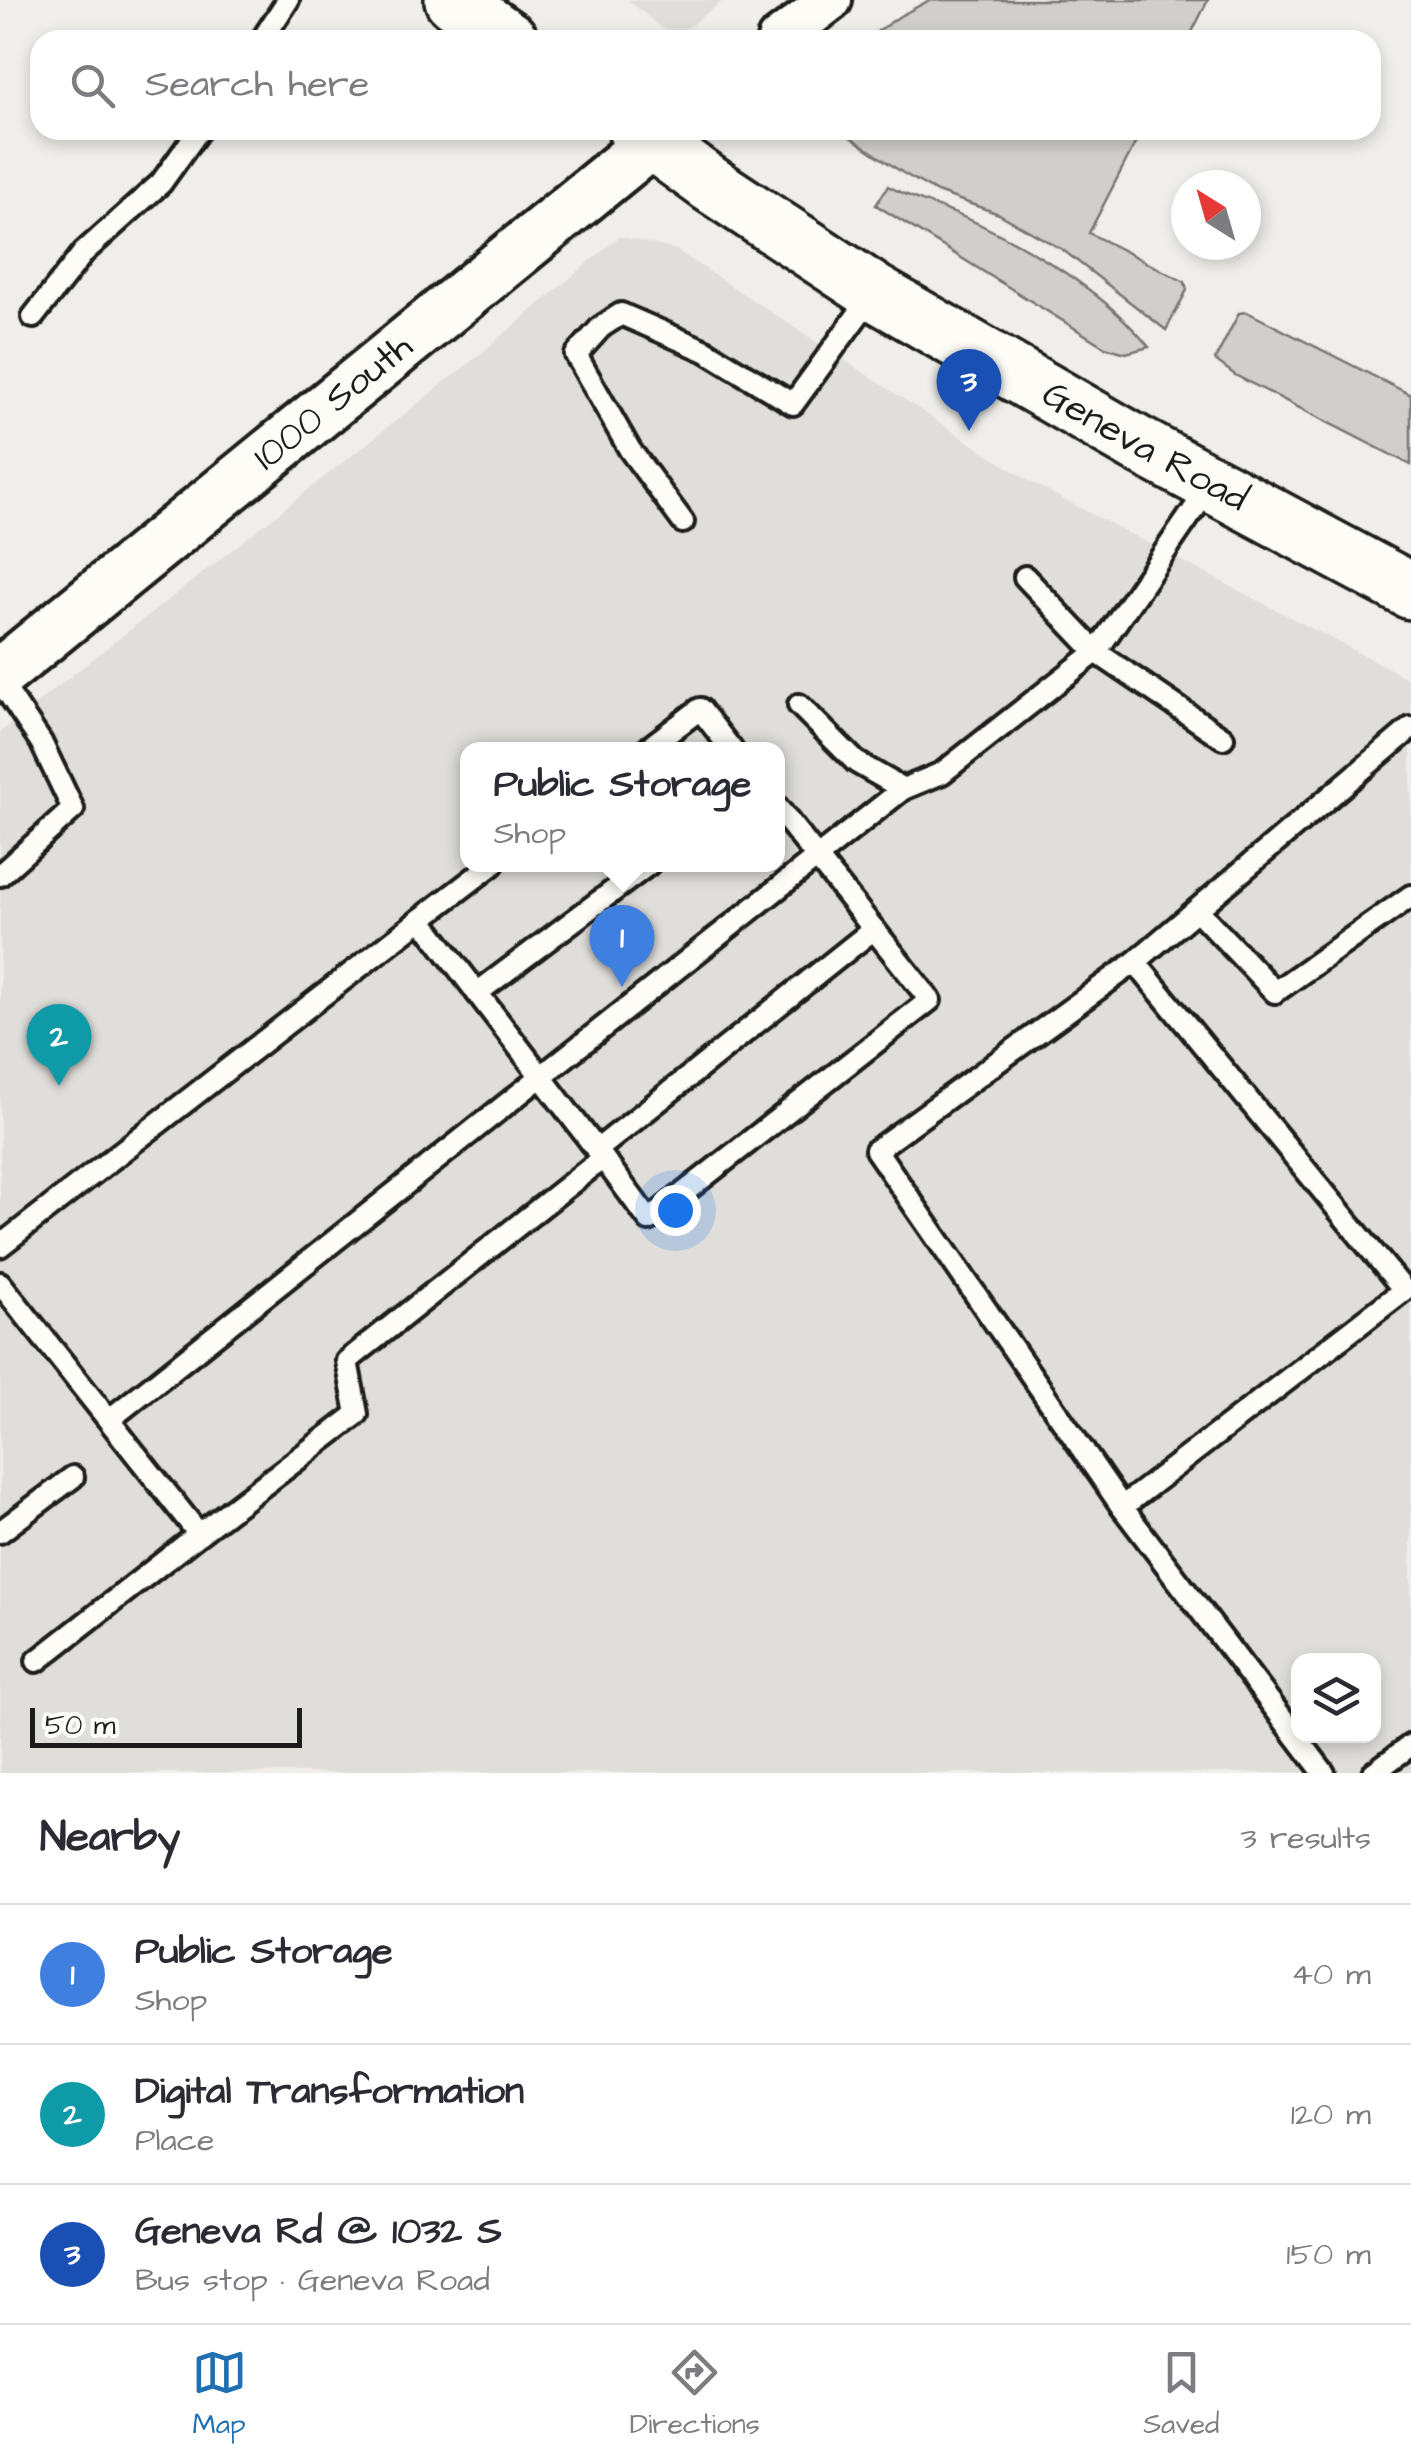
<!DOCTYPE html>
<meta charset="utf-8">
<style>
body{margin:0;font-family:"Architects Daughter",sans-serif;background:#f7f7f7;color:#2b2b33}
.controls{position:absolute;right:30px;bottom:30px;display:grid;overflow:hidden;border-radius:20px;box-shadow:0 5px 15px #0003}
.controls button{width:90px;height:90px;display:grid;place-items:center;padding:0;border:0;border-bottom:2px solid #e1e1e2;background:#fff;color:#2b2b33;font:50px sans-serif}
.compass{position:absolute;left:1171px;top:170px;width:90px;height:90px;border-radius:50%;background:#fff;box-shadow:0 5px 15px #0003;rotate:323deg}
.scale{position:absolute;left:30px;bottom:25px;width:272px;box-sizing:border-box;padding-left:10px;border:5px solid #1c1c1c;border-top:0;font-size:28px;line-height:35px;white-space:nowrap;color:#1c1c1c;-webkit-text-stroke:8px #fdfcf7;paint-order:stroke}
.you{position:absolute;left:675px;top:1210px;width:35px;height:35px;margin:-25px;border:8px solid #fff;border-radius:50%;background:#1a73e8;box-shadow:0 0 0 15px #1a73e833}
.badge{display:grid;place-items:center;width:65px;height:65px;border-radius:50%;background:#1f6fb2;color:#fff;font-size:32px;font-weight:700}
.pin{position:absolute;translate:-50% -82px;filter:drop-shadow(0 2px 5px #0008)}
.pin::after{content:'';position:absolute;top:52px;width:35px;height:30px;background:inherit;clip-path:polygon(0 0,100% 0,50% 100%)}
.popup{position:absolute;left:460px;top:742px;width:325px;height:130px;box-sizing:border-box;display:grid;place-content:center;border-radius:20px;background:#fff;filter:drop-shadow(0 2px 8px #0005);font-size:32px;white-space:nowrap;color:#7c7c81}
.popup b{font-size:38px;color:#2b2b33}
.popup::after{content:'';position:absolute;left:50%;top:100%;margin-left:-20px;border:20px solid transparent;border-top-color:#fff}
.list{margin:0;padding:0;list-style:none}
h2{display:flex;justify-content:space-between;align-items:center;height:130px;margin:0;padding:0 40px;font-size:42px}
h2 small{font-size:32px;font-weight:400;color:#7c7c81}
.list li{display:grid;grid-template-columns:65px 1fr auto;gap:30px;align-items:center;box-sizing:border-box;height:140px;padding:0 40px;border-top:2px solid #e1e1e2}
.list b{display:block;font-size:38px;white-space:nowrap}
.list p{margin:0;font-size:32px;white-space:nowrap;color:#7c7c81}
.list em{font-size:32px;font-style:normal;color:#7c7c81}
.icon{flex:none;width:55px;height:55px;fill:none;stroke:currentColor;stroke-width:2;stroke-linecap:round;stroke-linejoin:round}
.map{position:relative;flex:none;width:1411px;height:1773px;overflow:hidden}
.search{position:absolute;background:#fff;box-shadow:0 5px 15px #0003;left:30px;right:30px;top:30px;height:110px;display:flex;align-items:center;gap:25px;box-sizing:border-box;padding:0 35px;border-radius:30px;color:#7c7c81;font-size:38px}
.sheet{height:550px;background:#fff}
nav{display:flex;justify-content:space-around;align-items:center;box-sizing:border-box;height:140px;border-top:2px solid #e1e1e2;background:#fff;font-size:28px;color:#7c7c81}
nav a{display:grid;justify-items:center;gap:5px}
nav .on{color:#1f6fb2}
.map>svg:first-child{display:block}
</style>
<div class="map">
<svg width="1411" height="1773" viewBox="0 0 1411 1773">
<rect width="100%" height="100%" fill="#f0eeea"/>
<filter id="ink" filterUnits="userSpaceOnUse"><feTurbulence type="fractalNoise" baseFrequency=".01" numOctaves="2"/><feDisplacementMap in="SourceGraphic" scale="20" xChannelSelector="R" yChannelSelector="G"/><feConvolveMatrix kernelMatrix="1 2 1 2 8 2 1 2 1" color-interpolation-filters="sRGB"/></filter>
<g filter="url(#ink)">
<g fill="#e0deda" fill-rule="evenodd">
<path d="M628 0H724L687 28 673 30 661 28Z"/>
<path d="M620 236 676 250 1032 483 1411 680V1773H0V732L472 361ZM467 750H777V864H467ZM1298 1660H1374V1736H1298Z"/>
</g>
<g fill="#d0cfcc" stroke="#767674" stroke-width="2.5">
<path d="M930 0H1208L1188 40H865L900 16Z"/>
<path d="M840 130H1142L1089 233 1185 282 1187 290 1166 330 1063 250 999 214 937 192 903 173Z"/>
<path d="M888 186C918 202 951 210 981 225 1041 254 1107 295 1149 347L1126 353 1105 347 876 205Z"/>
<path d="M1247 312 1411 395V465L1235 375 1215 360 1239 313Z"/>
</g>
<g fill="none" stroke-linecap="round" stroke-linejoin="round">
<g stroke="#1c1c1c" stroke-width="28">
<g id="service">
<path d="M262 40 288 0"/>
<path d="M33 317 84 252 161 183 199 130"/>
<path d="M683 522 630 450 576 355 601 327 621 314 706 351 793 404 873 294"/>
<path d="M1025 577 1096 652 1210 486"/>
<path d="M0 681 41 742 73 809 0 875"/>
<path d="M799 705 856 762 903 789 942 773 1096 652 1223 738"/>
<path d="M646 750 700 709 732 750"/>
<path d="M1197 910 1275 992 1411 896"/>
<path d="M421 919 493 864"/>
<path d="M477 993 649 864"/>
<path d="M597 1150 874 929"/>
<path d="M603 1158 649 1220 930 1000 777 807"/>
<path d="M0 1246 421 919 603 1158 347 1361 357 1414 199 1534"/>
<path d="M0 1283 199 1534 37 1661"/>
<path d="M110 1419 903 789"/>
<path d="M1122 1507 876 1150 1135 962"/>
<path d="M0 1532 73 1477"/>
<path d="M1324 1773 1122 1507 1404 1290 1135 962 1411 728"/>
<path d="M1373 1773 1411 1745"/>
</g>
</g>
<g stroke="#1c1c1c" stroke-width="48">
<path id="minor" d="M778 40 831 0"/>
</g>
<g stroke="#1c1c1c" stroke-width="58">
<g id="tertiary">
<path id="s1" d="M0 674 652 142"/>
</g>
</g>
<g stroke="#1c1c1c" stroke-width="62">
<g id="secondary">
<path d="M453 0 510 40"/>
<path id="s2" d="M636 130 710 184 874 292 1137 444 1411 591"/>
</g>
</g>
<use href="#service" stroke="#fdfcf7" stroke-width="20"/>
<use href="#minor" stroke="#fdfcf7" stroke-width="40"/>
<use href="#tertiary" stroke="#fdfcf7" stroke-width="50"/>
<use href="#secondary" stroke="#fdfcf7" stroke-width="55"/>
</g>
</g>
<g text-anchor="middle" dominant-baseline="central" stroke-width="8" stroke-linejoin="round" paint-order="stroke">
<g font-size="38" fill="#1c1c1c" stroke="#fdfcf7">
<text stroke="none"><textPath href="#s1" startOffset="430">1000 South</textPath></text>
<text stroke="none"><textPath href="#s2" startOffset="600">Geneva Road</textPath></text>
</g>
</g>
</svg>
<div class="controls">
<button><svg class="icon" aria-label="layers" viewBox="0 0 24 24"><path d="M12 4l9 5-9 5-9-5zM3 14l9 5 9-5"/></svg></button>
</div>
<svg class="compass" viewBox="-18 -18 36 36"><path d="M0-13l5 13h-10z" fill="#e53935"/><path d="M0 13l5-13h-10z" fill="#7c7c81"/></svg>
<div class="scale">50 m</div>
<div class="you"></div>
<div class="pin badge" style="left:622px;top:987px;background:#3f7fe0">1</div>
<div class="popup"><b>Public Storage</b>Shop</div>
<div class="pin badge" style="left:59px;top:1086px;background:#0f9aa8">2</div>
<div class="pin badge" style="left:969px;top:431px;background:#1a4fb4">3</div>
<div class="search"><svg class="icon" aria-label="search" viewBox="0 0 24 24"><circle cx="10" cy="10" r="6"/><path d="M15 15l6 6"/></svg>Search here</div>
</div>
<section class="sheet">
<h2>Nearby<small>3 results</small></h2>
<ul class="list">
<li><span class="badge" style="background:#3f7fe0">1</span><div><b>Public Storage</b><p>Shop</p></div><em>40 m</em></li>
<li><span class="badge" style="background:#0f9aa8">2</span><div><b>Digital Transformation</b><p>Place</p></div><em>120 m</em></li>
<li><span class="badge" style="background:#1a4fb4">3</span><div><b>Geneva Rd @ 1032 S</b><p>Bus stop · Geneva Road</p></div><em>150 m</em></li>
</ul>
</section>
<nav>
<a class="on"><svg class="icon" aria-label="map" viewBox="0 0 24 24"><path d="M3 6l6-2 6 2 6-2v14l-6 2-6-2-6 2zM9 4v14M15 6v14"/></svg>Map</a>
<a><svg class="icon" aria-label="directions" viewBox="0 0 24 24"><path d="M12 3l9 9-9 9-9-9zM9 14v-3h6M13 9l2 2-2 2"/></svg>Directions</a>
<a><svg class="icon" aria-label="saved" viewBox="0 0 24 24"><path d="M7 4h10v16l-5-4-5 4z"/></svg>Saved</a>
</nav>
